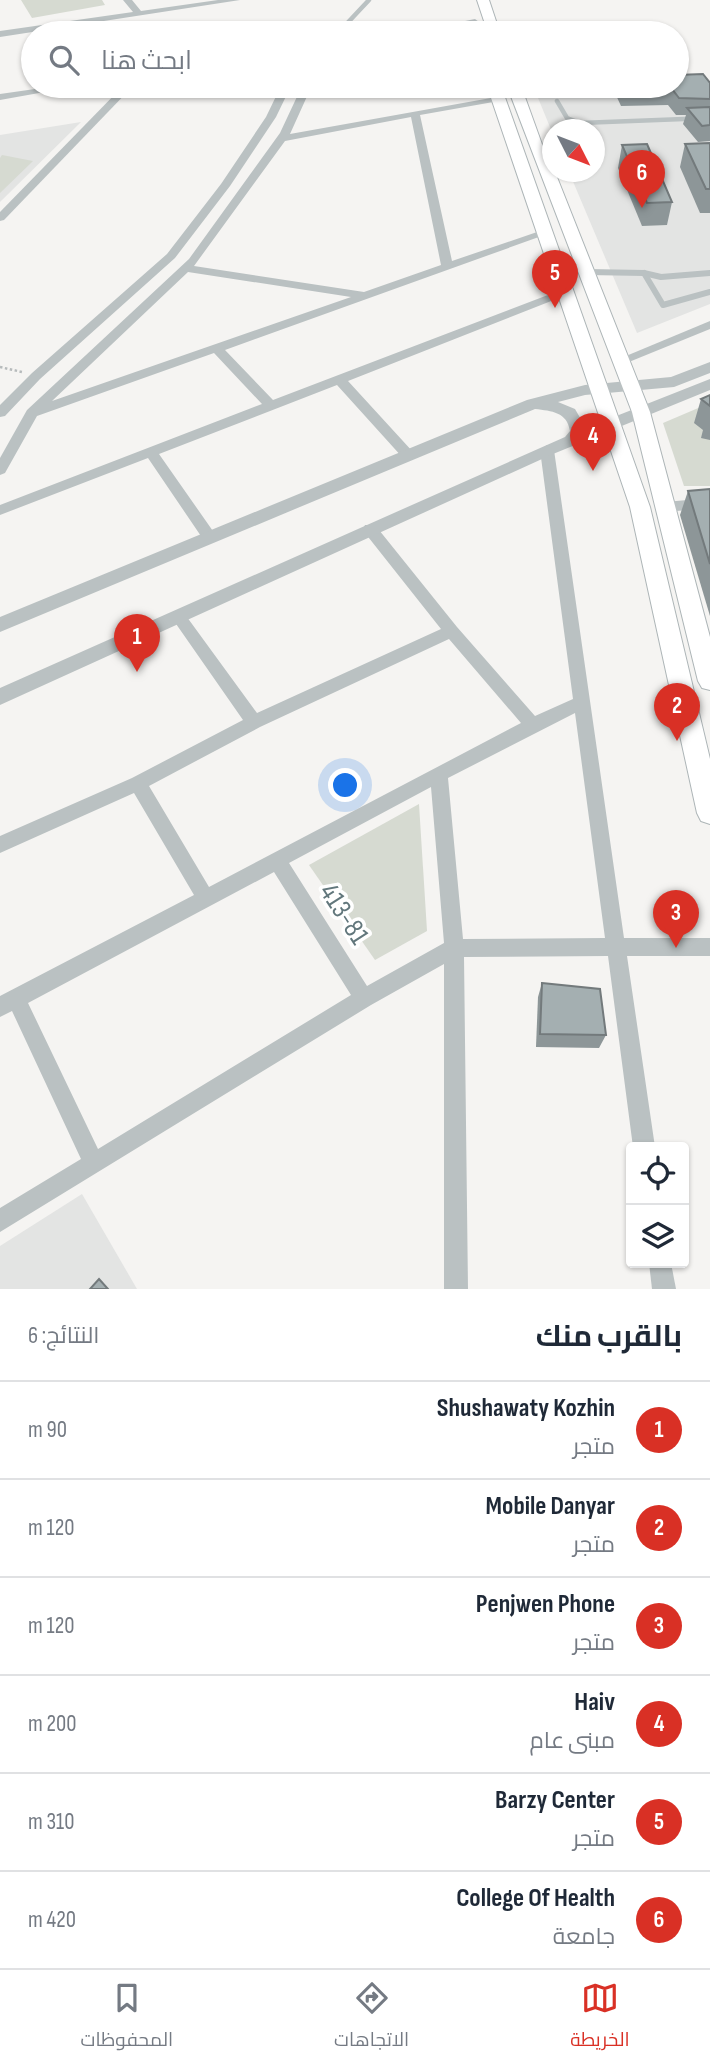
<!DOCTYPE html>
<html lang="ar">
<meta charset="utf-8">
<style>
body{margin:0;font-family:"Sofia Sans Condensed",Cairo,sans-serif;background:#f6f6f7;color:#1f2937;direction:rtl}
.controls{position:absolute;right:21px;bottom:21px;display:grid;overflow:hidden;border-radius:7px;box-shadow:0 2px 5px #0004}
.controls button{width:63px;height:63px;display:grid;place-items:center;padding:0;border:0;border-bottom:2px solid #e0e1e3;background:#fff;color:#1f2937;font:35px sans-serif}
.compass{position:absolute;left:542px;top:119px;width:63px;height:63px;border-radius:50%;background:#fff;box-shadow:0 2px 5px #0004;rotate:132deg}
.you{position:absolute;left:346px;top:786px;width:24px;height:24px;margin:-18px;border:5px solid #fff;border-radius:50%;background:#1a73e8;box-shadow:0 0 0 10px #1a73e833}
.badge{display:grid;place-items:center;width:46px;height:46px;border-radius:50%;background:#d93025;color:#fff;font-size:23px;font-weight:700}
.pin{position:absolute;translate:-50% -58px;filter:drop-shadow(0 2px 4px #0008)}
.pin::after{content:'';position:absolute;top:37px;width:24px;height:21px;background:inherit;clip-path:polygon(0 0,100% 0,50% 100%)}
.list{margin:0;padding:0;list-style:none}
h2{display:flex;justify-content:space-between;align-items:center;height:91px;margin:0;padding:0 28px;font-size:30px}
h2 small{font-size:23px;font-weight:400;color:#747a83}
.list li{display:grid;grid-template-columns:46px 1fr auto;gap:21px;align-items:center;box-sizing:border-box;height:98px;padding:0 28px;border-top:2px solid #e0e1e3}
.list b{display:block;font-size:26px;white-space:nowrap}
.list p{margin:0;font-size:23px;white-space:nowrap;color:#747a83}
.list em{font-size:23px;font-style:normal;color:#747a83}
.icon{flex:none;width:38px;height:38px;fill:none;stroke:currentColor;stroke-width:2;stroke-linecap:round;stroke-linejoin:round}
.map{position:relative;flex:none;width:710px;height:1289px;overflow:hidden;direction:ltr}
.search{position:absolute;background:#fff;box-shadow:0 2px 5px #0004;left:21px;right:21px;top:21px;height:77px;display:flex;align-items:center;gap:18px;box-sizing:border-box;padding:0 24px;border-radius:38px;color:#747a83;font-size:26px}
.sheet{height:679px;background:#fff}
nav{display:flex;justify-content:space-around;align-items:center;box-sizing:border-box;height:98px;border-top:2px solid #e0e1e3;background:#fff;font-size:19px;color:#747a83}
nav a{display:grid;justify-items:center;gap:4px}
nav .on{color:#d93025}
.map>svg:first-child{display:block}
</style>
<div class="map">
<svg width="710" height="1289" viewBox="0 0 710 1289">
<rect width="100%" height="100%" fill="#f5f4f2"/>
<g fill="#e3e4e3">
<path d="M710 86V304L637 333 569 172H594V130H552V132L536 93Z"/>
<path d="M81 122 0 202V135Z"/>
<path d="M82 1194 137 1289H0V1246Z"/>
</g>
<g fill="#d6dad1">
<path d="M21 0H102L105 5 32 18Z"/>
<path d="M2 155 33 161 0 193V158Z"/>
<path d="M710 403V486H684L663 423Z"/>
<path d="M419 804 427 931 375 960 309 865Z"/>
</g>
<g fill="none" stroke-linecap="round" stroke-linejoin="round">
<g stroke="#adb5b7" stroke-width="2">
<g id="secondary">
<path d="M477 0H489L500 33H488Z"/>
<path d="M487 86H501L650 507 710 759V824L701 821 697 813 630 507Z"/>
<path d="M507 86H521L552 172H555L650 412 710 637V690L702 688 698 681 632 412Z"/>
</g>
</g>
<path stroke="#b7bbbc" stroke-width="2.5" stroke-dasharray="2.5 2.5" stroke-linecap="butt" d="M0 367 22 372"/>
<g stroke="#bac1c2" stroke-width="4.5">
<path d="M338 33 369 0"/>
<path d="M557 101 567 118 580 123 710 118"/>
</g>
<g stroke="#bac1c2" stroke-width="6">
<path d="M588 272 644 273 661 277 710 273"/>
<path d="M644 273 663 305 710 292"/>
</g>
<g fill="#bac1c2" fill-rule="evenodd">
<path d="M123 0H132L141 11 218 0H240L0 37V31L133 12Z"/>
<path d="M475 19 479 22 478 24 424 33H406Z"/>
<path d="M56 86H78L0 100V94Z"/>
<path d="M123 86H133L4 220 0 221V212Z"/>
<path d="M281 86H291L276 117 230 186 175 258 40 379 5 416 0 417V405L32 373 167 254 221 184 266 117Z"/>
<path d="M302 86H339L309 92 290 134 502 96 504 98 499 101 420 115 452 261 540 231 550 233 225 350 273 400 561 290H569V294L348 381 413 452 415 455 413 458H403L337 385 159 454 215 534 217 538 215 542H205L148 458 0 515V505L262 404 214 353 37 416 5 473 0 475V458L27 410 189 259 280 133ZM411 117 441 265 364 292 194 266 285 141ZM188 272 351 297 52 401Z"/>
<path d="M710 321V329L624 364H616L614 361Z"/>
<path d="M547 445 554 450 624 938H710V956H627L655 1147H633L608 956 464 957 468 1289H444V964L371 1005 0 1232V1208L81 1159 12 1011 0 1017V996L194 895 134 793 0 853V836L132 778 243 720 174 621 171 617 174 613H184L257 713 441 629 365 533 363 529 365 525H375L457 627 535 716 573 699 540 450ZM449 639 521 723 209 887 149 786 260 727ZM575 713 605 938 463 939 448 778ZM431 787 444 943 367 986 289 863ZM274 872 351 995 98 1149 28 1003Z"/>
<path d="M710 498V508L665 512 658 507 665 502Z"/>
<path d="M649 1263H671L676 1289H652Z"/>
</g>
<path fill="#bac1c2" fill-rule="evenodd" d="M710 362V373L674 387 585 395 558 402 575 409 586 428 710 379V390L553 454 0 705V688L565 437 570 431C567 412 552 411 535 409L0 632V617L527 400 585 385 671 377Z"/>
<use href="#secondary" fill="#fff" fill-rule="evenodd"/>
</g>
<g fill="#8d9698">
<path d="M710 83V141L698 142 683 124 686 115H676L668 105 621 106 615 93 616 86H677Z"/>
<path d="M710 143V213H700L680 167 685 144Z"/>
<path d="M622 145 672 202 667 225 642 226 618 168Z"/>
<path d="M710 395V440L701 438 703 430 694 423 701 399Z"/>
<path d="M710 489V616L680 515 688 491Z"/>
<path d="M542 983 606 1035 599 1048 536 1047 538 997Z"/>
</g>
<g fill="#a4afb1" stroke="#737a7c" stroke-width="2">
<path d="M703 74 710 83V99L679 98 672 89 624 90 622 86H677V75Z"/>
<path d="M710 107V125L702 126 687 108Z"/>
<path d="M710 143V189H706L685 144Z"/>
<path d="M647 144 672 202 647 203 622 145Z"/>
<path d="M710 395V406L701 399Z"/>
<path d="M710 489V564L688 491Z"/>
<path d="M542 983 600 989 606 1035 540 1034Z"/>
<path d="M99 1279 108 1289H90Z"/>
</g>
<g text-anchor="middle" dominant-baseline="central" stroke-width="7" stroke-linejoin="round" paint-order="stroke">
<g font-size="28" fill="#62777c" stroke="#fff">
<text transform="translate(344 914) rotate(57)">413-81</text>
</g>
</g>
</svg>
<div class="controls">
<button><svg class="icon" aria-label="locate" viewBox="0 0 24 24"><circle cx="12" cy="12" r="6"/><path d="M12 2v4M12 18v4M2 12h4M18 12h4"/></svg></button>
<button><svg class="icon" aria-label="layers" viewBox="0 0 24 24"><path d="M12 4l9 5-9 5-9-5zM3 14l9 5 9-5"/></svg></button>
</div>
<svg class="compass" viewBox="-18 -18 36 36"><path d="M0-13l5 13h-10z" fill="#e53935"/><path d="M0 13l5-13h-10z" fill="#747a83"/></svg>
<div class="you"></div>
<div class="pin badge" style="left:137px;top:672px">1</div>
<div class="pin badge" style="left:677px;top:741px">2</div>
<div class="pin badge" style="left:676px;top:948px">3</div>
<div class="pin badge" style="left:593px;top:471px">4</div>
<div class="pin badge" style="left:555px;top:308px">5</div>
<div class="pin badge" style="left:642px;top:208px">6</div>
<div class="search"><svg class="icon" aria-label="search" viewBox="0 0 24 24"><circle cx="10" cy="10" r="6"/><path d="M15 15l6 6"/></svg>ابحث هنا</div>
</div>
<section class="sheet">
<h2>بالقرب منك<small>النتائج: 6</small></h2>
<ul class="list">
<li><span class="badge">1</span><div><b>Shushawaty Kozhin</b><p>متجر</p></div><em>90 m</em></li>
<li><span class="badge">2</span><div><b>Mobile Danyar</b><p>متجر</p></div><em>120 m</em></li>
<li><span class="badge">3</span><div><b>Penjwen Phone</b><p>متجر</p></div><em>120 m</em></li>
<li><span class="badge">4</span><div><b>Haiv</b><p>مبنى عام</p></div><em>200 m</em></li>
<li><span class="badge">5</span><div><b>Barzy Center</b><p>متجر</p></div><em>310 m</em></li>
<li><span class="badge">6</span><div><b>College Of Health</b><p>جامعة</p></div><em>420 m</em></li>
</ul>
</section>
<nav>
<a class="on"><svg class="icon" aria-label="map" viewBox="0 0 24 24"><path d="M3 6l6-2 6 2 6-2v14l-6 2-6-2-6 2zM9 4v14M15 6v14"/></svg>الخريطة</a>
<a><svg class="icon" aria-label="directions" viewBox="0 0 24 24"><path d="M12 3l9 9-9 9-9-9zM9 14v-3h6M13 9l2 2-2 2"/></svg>الاتجاهات</a>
<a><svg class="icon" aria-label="saved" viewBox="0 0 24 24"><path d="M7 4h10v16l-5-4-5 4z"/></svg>المحفوظات</a>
</nav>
